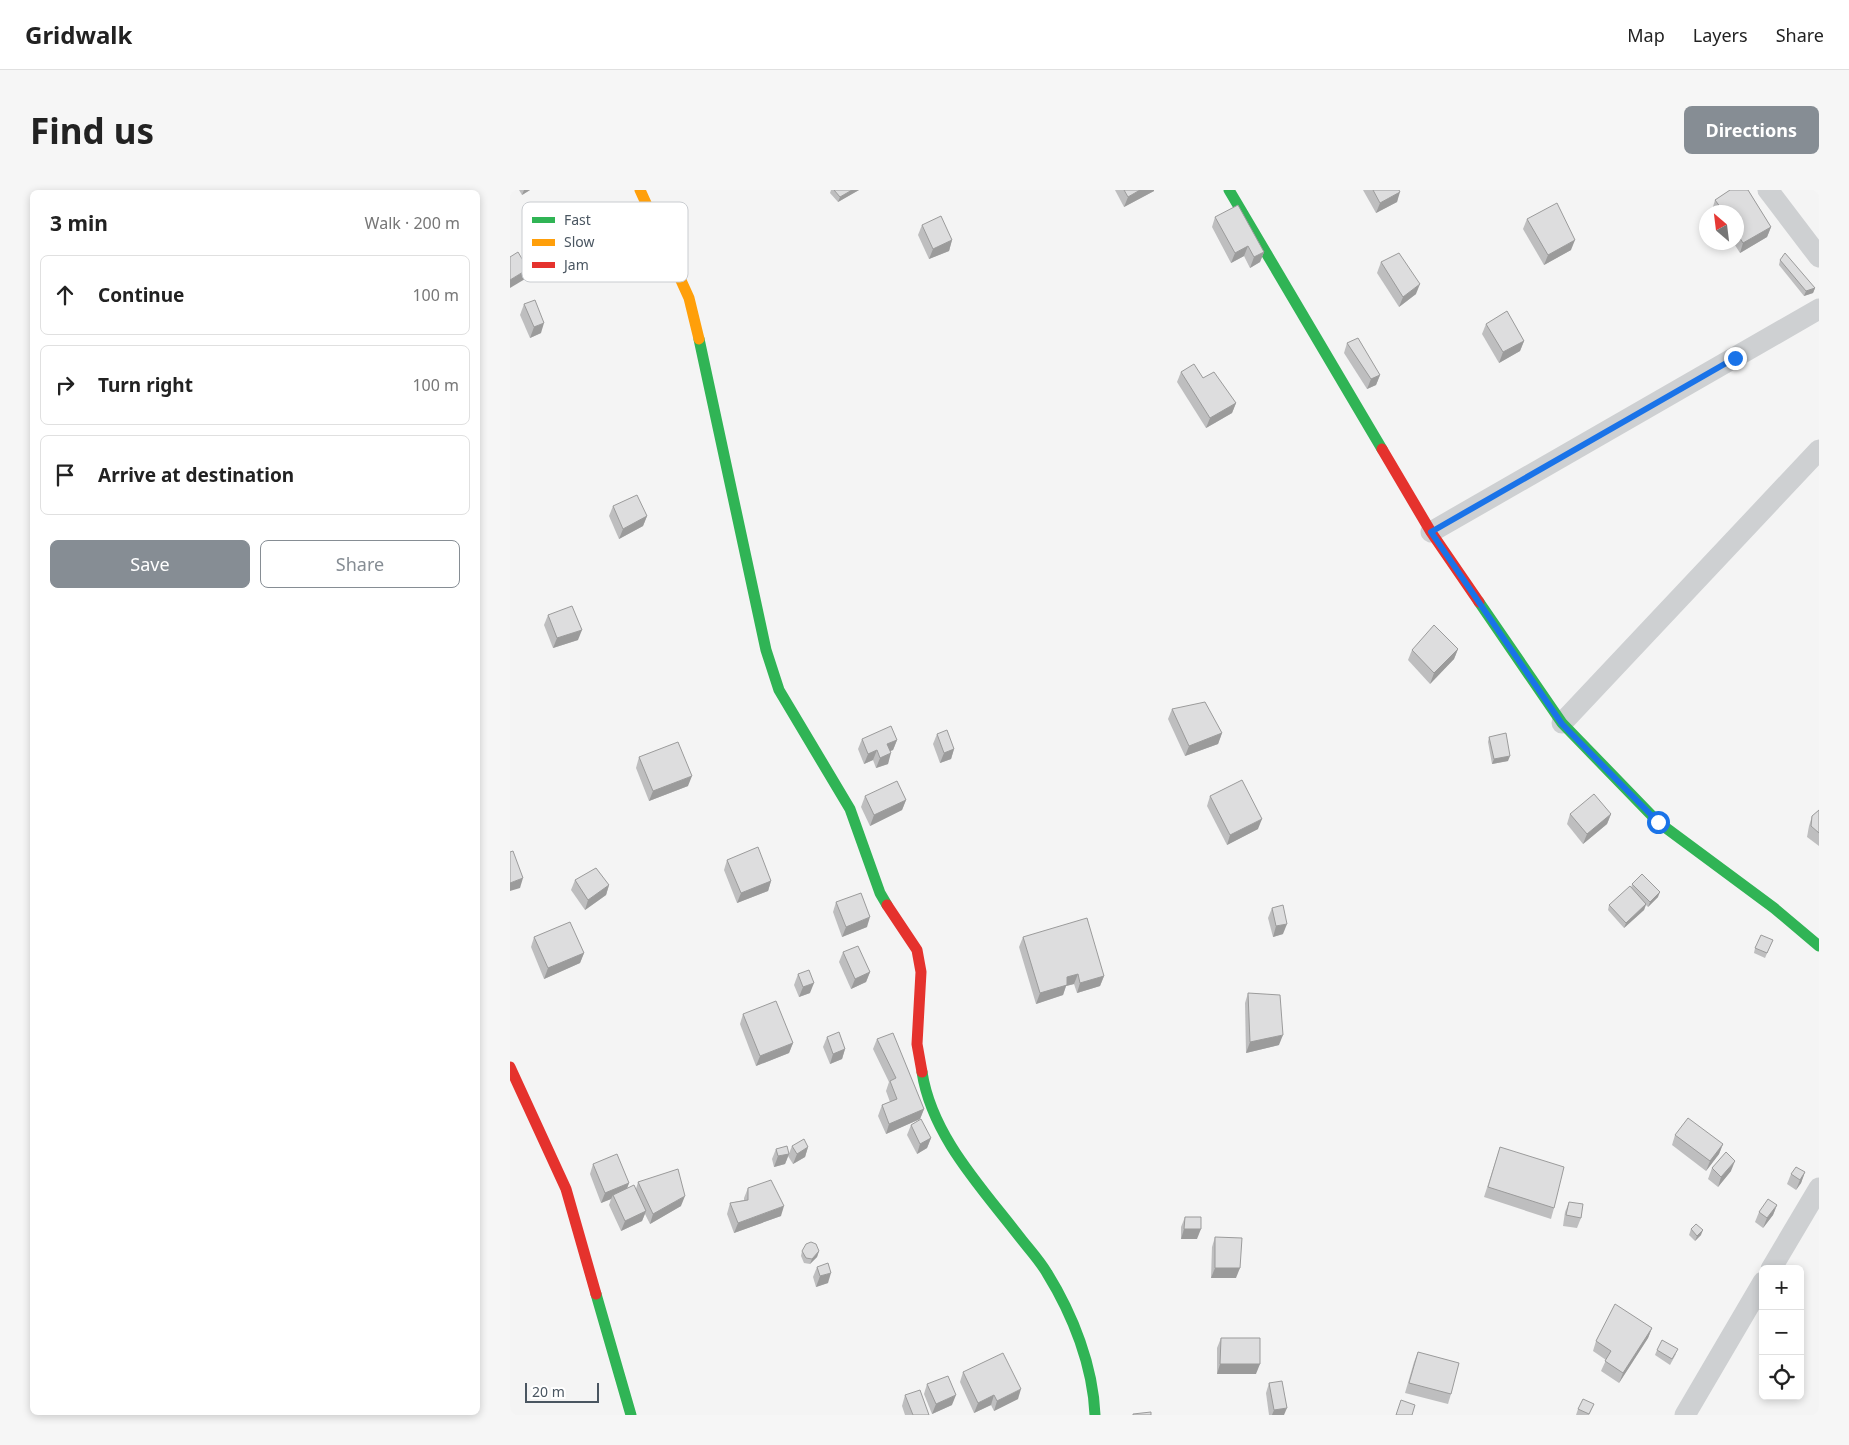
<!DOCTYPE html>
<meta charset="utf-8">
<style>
body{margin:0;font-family:"Noto Sans",sans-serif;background:#f6f6f6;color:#222}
.controls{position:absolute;right:15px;bottom:15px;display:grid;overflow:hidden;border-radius:8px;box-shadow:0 2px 8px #0003}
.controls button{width:45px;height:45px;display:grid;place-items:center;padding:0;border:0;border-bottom:1px solid #e0e0e0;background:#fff;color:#222;font:25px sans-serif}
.compass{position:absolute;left:1189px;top:15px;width:45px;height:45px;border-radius:50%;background:#fff;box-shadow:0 2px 8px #0003;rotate:332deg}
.scale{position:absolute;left:15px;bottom:12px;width:74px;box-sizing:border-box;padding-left:5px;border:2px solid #4a5661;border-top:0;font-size:14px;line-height:18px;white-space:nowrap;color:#4a5661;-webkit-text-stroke:4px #fff;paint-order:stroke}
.stop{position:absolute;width:15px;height:15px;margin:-11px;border:4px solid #1a73e8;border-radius:50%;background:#fff}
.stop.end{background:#1a73e8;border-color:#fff;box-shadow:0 1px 5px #0008}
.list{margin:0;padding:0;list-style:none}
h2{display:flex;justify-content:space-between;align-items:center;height:65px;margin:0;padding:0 20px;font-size:21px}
h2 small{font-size:16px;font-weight:400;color:#767676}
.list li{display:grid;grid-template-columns:32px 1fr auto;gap:15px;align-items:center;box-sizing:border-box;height:80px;margin:0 10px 10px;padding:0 10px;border:1px solid #e0e0e0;border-radius:8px}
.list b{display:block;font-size:19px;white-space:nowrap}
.list em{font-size:16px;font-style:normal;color:#767676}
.actions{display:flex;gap:10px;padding:15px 20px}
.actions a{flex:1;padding:11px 0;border:1px solid #868d94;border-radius:8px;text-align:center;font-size:18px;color:#868d94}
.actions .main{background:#868d94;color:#fff}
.icon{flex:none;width:28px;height:28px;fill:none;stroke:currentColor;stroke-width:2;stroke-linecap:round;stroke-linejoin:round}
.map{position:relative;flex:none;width:1309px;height:1225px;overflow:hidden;border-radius:8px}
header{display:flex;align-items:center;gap:30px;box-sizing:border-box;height:70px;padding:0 25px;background:#fff;border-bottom:1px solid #e0e0e0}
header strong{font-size:24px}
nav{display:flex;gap:28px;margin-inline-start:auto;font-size:18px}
.intro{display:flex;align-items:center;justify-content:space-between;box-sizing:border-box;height:120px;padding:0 30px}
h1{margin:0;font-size:35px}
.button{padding:12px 22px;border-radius:8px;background:#868d94;color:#fff;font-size:18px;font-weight:700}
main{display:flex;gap:30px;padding:0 30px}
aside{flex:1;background:#fff;border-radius:8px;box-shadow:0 2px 8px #0003}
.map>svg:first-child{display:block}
</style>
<header>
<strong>Gridwalk</strong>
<nav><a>Map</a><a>Layers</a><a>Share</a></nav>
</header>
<div class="intro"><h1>Find us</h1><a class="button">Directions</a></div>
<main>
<aside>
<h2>3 min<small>Walk · 200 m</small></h2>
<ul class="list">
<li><svg class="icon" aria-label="ahead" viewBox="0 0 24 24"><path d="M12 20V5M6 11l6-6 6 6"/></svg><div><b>Continue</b></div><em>100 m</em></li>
<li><svg class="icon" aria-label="right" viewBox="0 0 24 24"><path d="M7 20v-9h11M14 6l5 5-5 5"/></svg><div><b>Turn right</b></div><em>100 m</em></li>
<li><svg class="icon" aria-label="arrive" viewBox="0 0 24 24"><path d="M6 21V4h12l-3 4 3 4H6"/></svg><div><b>Arrive at destination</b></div></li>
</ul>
<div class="actions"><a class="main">Save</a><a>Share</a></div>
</aside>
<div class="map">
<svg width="1309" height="1225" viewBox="0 0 1309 1225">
<rect width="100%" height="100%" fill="#f4f4f4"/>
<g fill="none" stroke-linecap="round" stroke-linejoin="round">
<g stroke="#ced0d2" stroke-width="21">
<path d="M1258 0 1309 67"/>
<path d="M921 342 1309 119"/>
<path d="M1052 533 1309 260"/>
<path d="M1261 1079 1309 998"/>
<path d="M1175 1225 1253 1092"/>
</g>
<g stroke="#30b455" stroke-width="11">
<path d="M719 0 872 259"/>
<path d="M189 149 256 460 269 500 340 619 370 703 377 715"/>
<path d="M969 412 1052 533 1148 632 1264 718 1309 756"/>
<path d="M412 882C422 947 473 999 512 1050 520 1060 530 1071 537 1083 563 1125 583 1176 585 1225"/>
<path d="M86 1104 121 1225"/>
</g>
<path stroke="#ff9f0a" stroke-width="11" d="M130 0 179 108 189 149"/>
<g stroke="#e5322d" stroke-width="11">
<path d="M872 259 921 342 969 412"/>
<path d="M377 715 407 760 411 782 407 854 412 882"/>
<path d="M0 877 56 999 86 1104"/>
</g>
</g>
<g fill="#bebebf">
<path d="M9 0H20L12 5Z"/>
<path d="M321 0H349L328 12 320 3Z"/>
<path d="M605 0H644V1L614 17Z"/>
<path d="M853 0H889L887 12 866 23Z"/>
<path d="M1220 0H1238L1261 37 1257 47 1230 63 1223 52H1226V22H1203L1202 20 1205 10Z"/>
<path d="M705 27 754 62 750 72 740 78 734 66 721 73 702 37Z"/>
<path d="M1017 29 1061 60 1034 75 1013 39Z"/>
<path d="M412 35 442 50 439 61 419 69 408 45Z"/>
<path d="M1270 70 1305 98 1303 103 1294 106 1269 75Z"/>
<path d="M871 72 906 104 889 117 867 83Z"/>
<path d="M14 114 31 143 20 148 10 125Z"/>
<path d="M976 134 1014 151 1010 161 989 173 972 144Z"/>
<path d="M837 153 870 185 866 195 857 199 834 163Z"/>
<path d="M671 182 693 188 726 213 722 223 696 238 667 192Z"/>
<path d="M103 316 137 326 133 336 109 349 99 326Z"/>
<path d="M38 425 68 450 43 458 34 435Z"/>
<path d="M948 459 944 469 920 494 898 470 902 460Z"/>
<path d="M662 519 712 543 708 554 675 566 658 529Z"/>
<path d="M427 544 444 559 441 569 430 573 423 554Z"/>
<path d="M979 547 998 571 982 574 978 552Z"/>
<path d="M352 549 387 550 383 560 380 561 378 574 366 578 363 570 354 574 348 559Z"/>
<path d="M129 567 178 596 139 611 126 578Z"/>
<path d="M355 606 396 610 392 620 360 636 351 617Z"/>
<path d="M700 606 748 639 717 655 697 616Z"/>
<path d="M1309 620V656L1297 647 1299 636 1302 626Z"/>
<path d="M1060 624H1101L1097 634 1073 654 1057 634Z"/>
<path d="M217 670 261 691 258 701 227 713 214 680Z"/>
<path d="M65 690 99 695 96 705 75 720 61 700Z"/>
<path d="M1122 694 1148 707 1138 717 1136 715 1134 720 1114 738 1098 720 1099 715 1121 698Z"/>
<path d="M326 712 357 737 332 747 323 722Z"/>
<path d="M762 718 773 744 763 747 758 728Z"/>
<path d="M24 747 74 763 70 773 34 789 21 757Z"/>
<path d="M513 747 594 786 590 796 567 803 564 794 556 796 553 805 526 814 509 757Z"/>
<path d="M1263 750 1255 768 1244 763 1245 758Z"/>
<path d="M333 762 360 782 356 792 341 799 329 772Z"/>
<path d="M288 784 300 803 289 807 284 795Z"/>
<path d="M738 803 769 855 736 863 735 813Z"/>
<path d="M233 824 283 853 279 863 246 876 230 834Z"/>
<path d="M317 847 335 859 332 869 320 874 313 857Z"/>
<path d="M367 849 414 919 410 929 376 944 368 926 372 915 380 912 376 901 379 892 363 859Z"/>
<path d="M401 935 421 948 417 958 407 964 397 945Z"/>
<path d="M1165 945 1213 954 1209 964 1196 981 1162 955Z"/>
<path d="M282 956 298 957 295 967 283 974 278 966Z"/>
<path d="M990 957 1044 1018 1041 1029 974 1007Z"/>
<path d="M266 959 279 964 275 974 264 977 262 969Z"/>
<path d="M83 974 119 993 117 998 126 999 128 992 171 1016 140 1034 135 1024 132 1031 111 1041 99 1015 101 1009 91 1013 80 984Z"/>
<path d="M1202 978 1221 981 1208 997 1198 989Z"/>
<path d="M1295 982 1291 993 1286 1000 1277 994 1281 984Z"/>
<path d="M238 998 271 1026 224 1043 217 1024 220 1013 234 1010V1008Z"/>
<path d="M1059 1012 1071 1028 1067 1038 1053 1036 1055 1022Z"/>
<path d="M1267 1015 1263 1025 1253 1038 1245 1032 1249 1022Z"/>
<path d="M675 1027 687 1049H671V1037Z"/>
<path d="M1181 1039 1191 1045 1185 1051 1179 1045Z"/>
<path d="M705 1047 726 1088H701L702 1057Z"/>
<path d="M292 1061H309L307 1067 300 1074 294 1073 291 1066Z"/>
<path d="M307 1077 318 1093 306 1097 303 1087Z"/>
<path d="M1142 1138 1138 1148 1109 1193 1091 1181 1096 1170 1083 1161 1086 1151Z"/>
<path d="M711 1148 746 1184H707V1158Z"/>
<path d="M1147 1160 1166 1164 1160 1175 1145 1165Z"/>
<path d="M908 1162 941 1204 938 1214 895 1203 904 1172Z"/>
<path d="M453 1182 508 1209 484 1221 481 1215 464 1223 450 1192Z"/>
<path d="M759 1193 774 1225H759L756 1203Z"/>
<path d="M417 1194 442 1215 422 1224 414 1204Z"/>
<path d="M395 1205 419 1225H395L392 1216Z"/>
<path d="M1084 1214 1079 1225H1066L1068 1219Z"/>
</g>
<g fill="#9b9b9b">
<path d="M14 0H20L12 5Z"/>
<path d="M342 0H349L328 12 330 7Z"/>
<path d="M630 0H644V1L614 17 618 7Z"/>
<path d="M890 2 887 12 866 23 870 13Z"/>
<path d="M1261 37 1257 47 1230 63 1233 53Z"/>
<path d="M442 50 439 61 419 69 423 59Z"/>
<path d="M1065 50 1061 60 1034 75 1038 65Z"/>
<path d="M738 56 734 66 721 73 725 63Z"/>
<path d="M754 62 750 72 740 78 744 67Z"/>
<path d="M18 79 15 89 0 98V90Z"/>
<path d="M910 94 906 104 889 117 893 107Z"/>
<path d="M1305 98 1303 103 1294 106 1296 101Z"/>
<path d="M34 133 31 143 20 148 24 137Z"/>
<path d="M1014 151 1010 161 989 173 993 162Z"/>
<path d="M870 185 866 195 857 199 861 189Z"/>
<path d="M726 213 722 223 696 238 700 228Z"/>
<path d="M137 326 133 336 109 349 113 339Z"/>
<path d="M72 440 68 450 43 458 47 448Z"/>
<path d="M948 459 944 469 920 494 924 483Z"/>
<path d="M712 543 708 554 675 566 679 556Z"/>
<path d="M387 550 383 560 373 564 377 554Z"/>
<path d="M444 559 441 569 430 573 434 563Z"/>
<path d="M367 560 363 570 354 574 358 564Z"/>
<path d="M381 563 378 574 366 578 370 568Z"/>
<path d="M1000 566 998 571 982 574 984 569Z"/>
<path d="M182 586 178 596 139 611 143 601Z"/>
<path d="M396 610 392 620 360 636 364 625Z"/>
<path d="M1101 624 1097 634 1073 654 1077 644Z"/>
<path d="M752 629 748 639 717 655 720 645Z"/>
<path d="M13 688 10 698 0 701V693Z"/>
<path d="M261 691 258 701 227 713 231 703Z"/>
<path d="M99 695 96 705 75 720 78 710Z"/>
<path d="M1150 702 1148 707 1138 717 1140 712Z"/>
<path d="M1136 714 1134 720 1114 738 1116 733Z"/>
<path d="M360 727 357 737 332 747 336 737Z"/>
<path d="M777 734 773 744 763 747 766 736Z"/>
<path d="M74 763 70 773 34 789 38 778Z"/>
<path d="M360 782 356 792 341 799 345 789Z"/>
<path d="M568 784 564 794 556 796 553 805 526 814 530 803 557 787Z"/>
<path d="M594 786 590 796 567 803 570 793Z"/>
<path d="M304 793 300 803 289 807 293 797Z"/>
<path d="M773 845 769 855 736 863 740 852Z"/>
<path d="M283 853 279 863 246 876 250 866Z"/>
<path d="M335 859 332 869 320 874 323 864Z"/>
<path d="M414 919 410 929 376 944 379 934Z"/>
<path d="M421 948 417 958 407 964 410 954Z"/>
<path d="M1213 954 1209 964 1196 981 1200 971Z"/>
<path d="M298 957 295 967 283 974 287 964Z"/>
<path d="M279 964 275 974 264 977 268 966Z"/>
<path d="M1225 971 1221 981 1208 997 1211 987Z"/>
<path d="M1295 982 1291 993 1286 1000 1290 990Z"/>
<path d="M119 993 115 1004 103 1005 101 1009 91 1013 95 1003Z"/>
<path d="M175 1006 171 1016 140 1034 143 1024Z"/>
<path d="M1267 1015 1263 1025 1253 1038 1257 1028Z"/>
<path d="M274 1016 271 1026 224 1043 228 1033Z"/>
<path d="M136 1021 132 1031 111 1041 115 1031Z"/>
<path d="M674 1039H691L687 1049H671Z"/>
<path d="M1193 1040 1191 1045 1185 1051 1187 1046Z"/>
<path d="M309 1061 307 1067 300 1074 302 1069Z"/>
<path d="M705 1078H730L726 1088H701Z"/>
<path d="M321 1083 318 1093 306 1097 310 1086Z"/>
<path d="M1142 1138 1138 1148 1109 1193 1113 1183Z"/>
<path d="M710 1174H750L746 1184H707Z"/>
<path d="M511 1199 508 1209 484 1221 487 1211Z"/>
<path d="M446 1205 442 1215 422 1224 426 1214Z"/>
<path d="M484 1205 481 1215 464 1223 468 1213Z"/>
<path d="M777 1218 774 1225H762L764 1220Z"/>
</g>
<g fill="#ddddde" stroke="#9b9b9b">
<path d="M324 0H342L330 7Z"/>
<path d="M614 0H630L618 7Z"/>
<path d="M863 0H889L890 2 870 13Z"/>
<path d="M1220 0H1238L1261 37 1233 53 1226 42V22H1214L1205 10Z"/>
<path d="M1047 13 1065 50 1038 65 1017 29Z"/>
<path d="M728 15 754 62 744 67 738 56 725 63 705 27Z"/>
<path d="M431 26 442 50 423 59 412 35Z"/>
<path d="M8 62 18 79 0 90V67Z"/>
<path d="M889 63 910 94 893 107 871 72Z"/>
<path d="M1275 63 1305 98 1296 101 1270 70Z"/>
<path d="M25 110 34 133 24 137 14 114Z"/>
<path d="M997 121 1014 151 993 162 976 134Z"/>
<path d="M848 148 870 185 861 189 837 153Z"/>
<path d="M684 174 693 188 704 182 726 213 700 228 671 182Z"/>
<path d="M127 305 137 326 113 339 103 316Z"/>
<path d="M62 416 72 440 47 448 38 425Z"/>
<path d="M924 435 948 459 924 483 902 460Z"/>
<path d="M695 512 712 543 679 556 662 519Z"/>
<path d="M381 536 387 550 377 554 381 563 370 568 367 560 358 564 352 549Z"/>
<path d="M437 540 444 559 434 563 427 544Z"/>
<path d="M996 543 1000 566 984 569 979 547Z"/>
<path d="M168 552 182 586 143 601 129 567Z"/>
<path d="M732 590 752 629 720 645 700 606Z"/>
<path d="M387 591 396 610 364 625 355 606Z"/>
<path d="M1084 604 1101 624 1077 644 1060 624Z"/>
<path d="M1309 620V643L1301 636 1302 626Z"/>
<path d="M248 657 261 691 231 703 217 670Z"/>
<path d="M3 661 13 688 0 693V662Z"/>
<path d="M86 678 99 695 78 710 65 690Z"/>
<path d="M1132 684 1150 702 1140 712 1122 694Z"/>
<path d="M1120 696 1136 714 1116 733 1099 715Z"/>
<path d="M351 703 360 727 336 737 326 712Z"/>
<path d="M773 715 777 734 766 736 762 718Z"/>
<path d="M577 728 594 786 570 793 568 784 557 787V795L530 803 513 747Z"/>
<path d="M60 732 74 763 38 778 24 747Z"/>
<path d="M1251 745 1263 750 1257 763 1245 758Z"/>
<path d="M348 756 360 782 345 789 333 762Z"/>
<path d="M299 780 304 793 293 797 288 784Z"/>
<path d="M738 803 770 805 773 845 740 852Z"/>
<path d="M266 811 283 853 250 866 233 824Z"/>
<path d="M329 842 335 859 323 864 317 847Z"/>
<path d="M383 843 414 919 379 934 372 915 387 909 380 891 386 888 367 849Z"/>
<path d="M1178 928 1213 954 1200 971 1165 945Z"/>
<path d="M411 929 421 948 410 954 401 935Z"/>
<path d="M294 949 298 957 287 964 282 956Z"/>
<path d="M277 956 279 964 268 966 266 959Z"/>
<path d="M990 957 1054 977 1044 1018 978 997Z"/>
<path d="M1216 962 1225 971 1211 987 1202 978Z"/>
<path d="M107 964 119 993 95 1003 83 974Z"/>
<path d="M1286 977 1295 982 1290 990 1281 984Z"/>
<path d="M168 979 175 1006 143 1024 128 992Z"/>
<path d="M261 990 274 1016 228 1033 220 1013 238 1010V998Z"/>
<path d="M124 995 136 1021 115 1031 103 1005Z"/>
<path d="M1258 1009 1267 1015 1257 1028 1249 1022Z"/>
<path d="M1059 1012 1073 1014 1071 1028 1056 1025Z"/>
<path d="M675 1027H691V1039H674Z"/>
<path d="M1186 1034 1193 1040 1187 1046 1181 1039Z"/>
<path d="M705 1047 732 1048 730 1078H705Z"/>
<path d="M301 1052 306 1054 309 1061 302 1069 296 1068 292 1061 296 1054Z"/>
<path d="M318 1073 321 1083 310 1086 307 1077Z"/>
<path d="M1105 1114 1142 1138 1113 1183 1095 1171 1101 1161 1086 1151Z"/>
<path d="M711 1148H750V1174H710Z"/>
<path d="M1152 1150 1168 1159 1162 1169 1147 1160Z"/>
<path d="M908 1162 949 1173 941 1204 899 1193Z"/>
<path d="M493 1163 511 1199 487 1211 484 1205 468 1213 453 1182Z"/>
<path d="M438 1186 446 1205 426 1214 417 1194Z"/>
<path d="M772 1191 777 1218 764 1220 759 1193Z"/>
<path d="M410 1200 419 1225H403L395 1205Z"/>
<path d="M1073 1209 1084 1214 1079 1224 1068 1219Z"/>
<path d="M891 1210 905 1215 902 1225H886Z"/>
<path d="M641 1222V1225H623V1224Z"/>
</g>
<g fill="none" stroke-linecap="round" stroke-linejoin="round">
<path stroke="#1a73e8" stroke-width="6" d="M1148 632 1052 534 921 342 1225 168"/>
</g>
<rect x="12" y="12" width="166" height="80" rx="8" fill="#fff" stroke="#c9ccd0" stroke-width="1"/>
<rect x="22" y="27" width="23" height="6" fill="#30b455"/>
<rect x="22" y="49" width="23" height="7" fill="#ff9f0a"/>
<rect x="22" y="72" width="23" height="6" fill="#e5322d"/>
<g font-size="14" fill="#4a5661">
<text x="54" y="35">Fast</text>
<text x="54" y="57">Slow</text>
<text x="54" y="80">Jam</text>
</g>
</svg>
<div class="controls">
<button>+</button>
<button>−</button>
<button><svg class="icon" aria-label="locate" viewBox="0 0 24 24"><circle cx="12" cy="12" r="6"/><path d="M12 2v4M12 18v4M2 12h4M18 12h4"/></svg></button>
</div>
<svg class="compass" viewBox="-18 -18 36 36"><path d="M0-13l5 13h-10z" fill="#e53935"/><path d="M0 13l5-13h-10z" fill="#767676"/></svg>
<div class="scale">20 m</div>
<div class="stop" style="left:1148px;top:632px"></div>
<div class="stop end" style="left:1225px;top:168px"></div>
</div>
</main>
